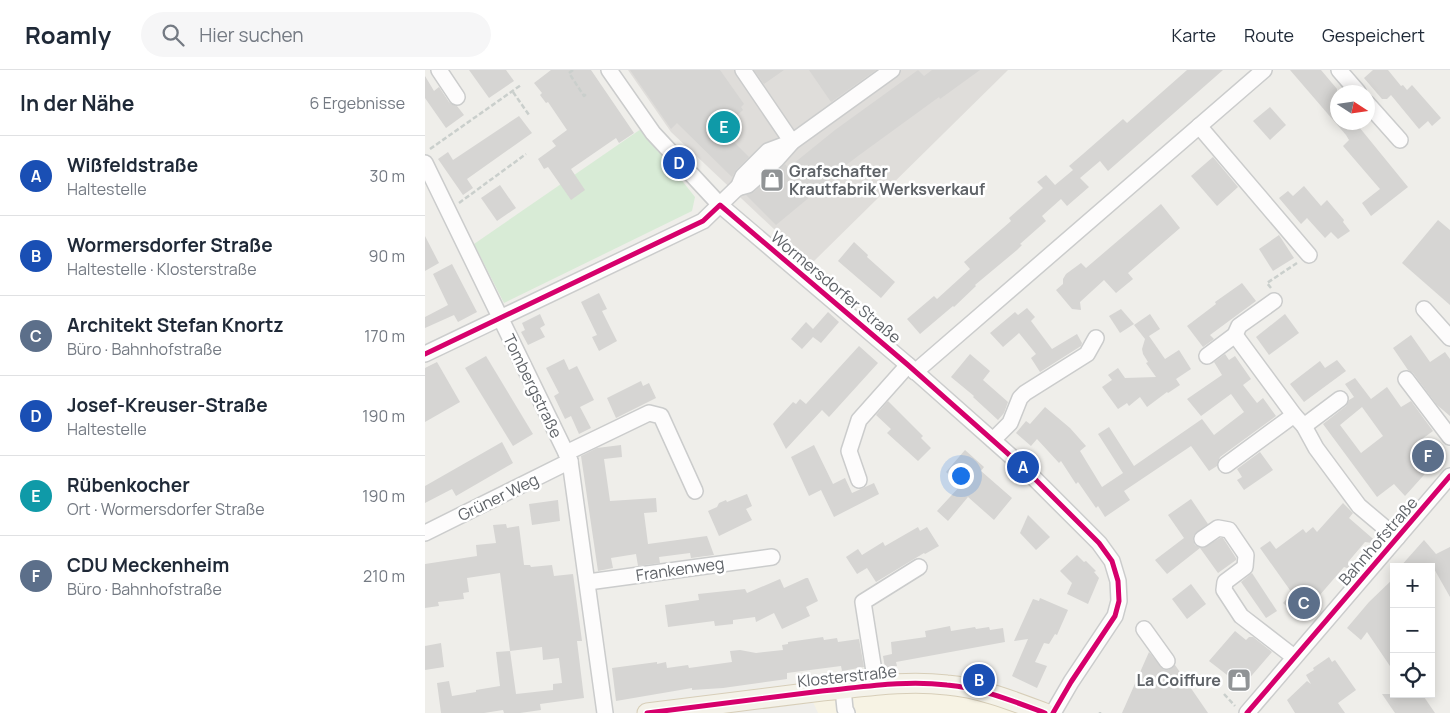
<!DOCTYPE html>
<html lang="de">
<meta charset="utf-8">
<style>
body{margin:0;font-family:Manrope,sans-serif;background:#f6f6f7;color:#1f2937}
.controls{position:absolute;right:15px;bottom:15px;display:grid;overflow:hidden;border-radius:0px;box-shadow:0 2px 12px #0003}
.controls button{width:45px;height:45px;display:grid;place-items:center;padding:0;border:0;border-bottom:1px solid #e0e1e3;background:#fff;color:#1f2937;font:25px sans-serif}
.compass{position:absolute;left:905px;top:15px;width:45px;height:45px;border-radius:50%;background:#fff;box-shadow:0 2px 12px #0003;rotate:102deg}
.you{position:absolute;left:535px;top:405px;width:18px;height:18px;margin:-12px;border:4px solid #fff;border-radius:50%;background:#1a73e8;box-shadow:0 0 0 8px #1a73e833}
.badge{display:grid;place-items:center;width:32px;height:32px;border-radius:50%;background:#919496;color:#fff;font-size:16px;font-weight:700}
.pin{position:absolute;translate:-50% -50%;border:2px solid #fff;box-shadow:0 1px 5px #0006}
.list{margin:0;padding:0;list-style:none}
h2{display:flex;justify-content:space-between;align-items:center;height:65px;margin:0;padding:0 20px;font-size:21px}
h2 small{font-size:16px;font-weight:400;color:#747a83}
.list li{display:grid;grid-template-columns:32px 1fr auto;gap:15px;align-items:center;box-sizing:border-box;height:80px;padding:0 20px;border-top:1px solid #e0e1e3}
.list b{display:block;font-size:19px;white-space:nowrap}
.list p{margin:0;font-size:16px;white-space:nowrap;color:#747a83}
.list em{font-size:16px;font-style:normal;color:#747a83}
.icon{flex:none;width:28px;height:28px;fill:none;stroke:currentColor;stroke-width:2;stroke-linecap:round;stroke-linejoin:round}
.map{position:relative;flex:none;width:1025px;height:643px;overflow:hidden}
header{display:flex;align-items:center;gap:30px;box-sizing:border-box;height:70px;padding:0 25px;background:#fff;border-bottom:1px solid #e0e1e3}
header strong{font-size:24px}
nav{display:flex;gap:28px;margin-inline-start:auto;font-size:18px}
.search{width:350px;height:45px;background:#f6f6f7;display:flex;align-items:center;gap:12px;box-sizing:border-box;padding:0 18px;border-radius:28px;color:#747a83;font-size:19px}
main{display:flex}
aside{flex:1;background:#fff}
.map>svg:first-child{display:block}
</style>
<header>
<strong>Roamly</strong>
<div class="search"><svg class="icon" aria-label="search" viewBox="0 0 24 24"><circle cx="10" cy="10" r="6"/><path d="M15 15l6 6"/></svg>Hier suchen</div>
<nav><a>Karte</a><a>Route</a><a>Gespeichert</a></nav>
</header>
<main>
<aside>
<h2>In der Nähe<small>6 Ergebnisse</small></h2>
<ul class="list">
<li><span class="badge" style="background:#1a4fb4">A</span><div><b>Wißfeldstraße</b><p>Haltestelle</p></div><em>30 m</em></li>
<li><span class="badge" style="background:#1a4fb4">B</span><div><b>Wormersdorfer Straße</b><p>Haltestelle · Klosterstraße</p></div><em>90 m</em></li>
<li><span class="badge" style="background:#5c6f8a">C</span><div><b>Architekt Stefan Knortz</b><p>Büro · Bahnhofstraße</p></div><em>170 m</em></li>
<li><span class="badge" style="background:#1a4fb4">D</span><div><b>Josef-Kreuser-Straße</b><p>Haltestelle</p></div><em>190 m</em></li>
<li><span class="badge" style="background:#0f9aa8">E</span><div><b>Rübenkocher</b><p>Ort · Wormersdorfer Straße</p></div><em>190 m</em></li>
<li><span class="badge" style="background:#5c6f8a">F</span><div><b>CDU Meckenheim</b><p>Büro · Bahnhofstraße</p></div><em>210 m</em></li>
</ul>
</aside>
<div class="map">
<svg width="1025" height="643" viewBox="0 0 1025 643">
<rect width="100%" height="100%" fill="#efeeea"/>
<path fill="#f7f3e4" d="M490 612 620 643H393L384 623Z"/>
<path fill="#dfddda" d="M203 0H583L386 194 246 62Z"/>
<path fill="#d8ebd6" d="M216 59 270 127 267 141 79 233 49 174Z"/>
<g fill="#d6d5d3" fill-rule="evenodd">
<path d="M44 0H81L89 11 64 28Z"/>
<path d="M126 0H166L209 63 194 73 191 68 146 99 160 120 146 130 123 97 119 99 113 89 131 76 127 71 142 60 123 32 121 33 115 25 117 23 109 13Z"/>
<path d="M205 0H295L319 34 316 37 318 40 310 47 316 56 303 66 324 87 311 100 307 107 252 53 246 59Z"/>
<path d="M329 0H359L339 14Z"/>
<path d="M384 0H451L406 32Z"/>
<path d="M493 0 499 6 507 0H555L515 29 514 27 433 86 384 124 386 126 351 155 321 125 329 122 360 94 363 98 410 60Z"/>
<path d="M762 0H798L683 101 675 91 655 108 664 117 642 136 636 129 617 146 621 151 595 174 597 175 592 180 550 215 551 216 529 237 528 236 495 264 482 249 509 226 512 229 545 199 539 192 586 151 584 148 618 118 612 112 621 105 630 115 648 100 644 96 658 84 698 49 702 53Z"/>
<path d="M865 0H896L912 19V52H930L983 117 946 146 937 133 955 119 918 76 924 70 921 65Z"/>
<path d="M948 0H963L976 16 978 15 982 20 987 15 1016 48 1007 56 1003 51 994 59 966 25 962 29H957L939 8Z"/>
<path d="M0 6 9 21 14 17 24 32 32 36 39 45 21 58 0 28Z"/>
<path d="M845 37 861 55 845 70 828 51Z"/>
<path d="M94 46 107 63 42 109 48 118 38 125 13 89 23 82 28 90Z"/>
<path d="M788 87 813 117 792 136 766 106Z"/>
<path d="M75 115 91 138 72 151 56 128Z"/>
<path d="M879 116 896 136 902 130 919 150 918 152 925 161 913 169 906 162 900 168 882 148 876 154 854 128 863 121 868 126Z"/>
<path d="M736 134 755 158 703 203 708 209 691 223 679 210 655 232 656 240 647 239 631 220 638 214V209L641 204 656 193 661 198Z"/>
<path d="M1013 150 1025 160V235L977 193Z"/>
<path d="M854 165 869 188 848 201 834 179Z"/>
<path d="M0 166 14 193 0 201Z"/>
<path d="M429 172 443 185 442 187 470 212 456 228 413 191Z"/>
<path d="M27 194 52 242 33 252 29 245 0 258V247L23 235 8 204Z"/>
<path d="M817 213 831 231 785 265 789 269 778 277 762 256 791 234 790 232Z"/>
<path d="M174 223 182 239 177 241 192 271 174 281 167 267 172 265 156 232Z"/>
<path d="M602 238 610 247 606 251 627 279 652 264 657 273 656 276 615 302 606 288 611 284 594 263 578 277 565 263 590 242 593 245Z"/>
<path d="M696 239 709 254 695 263 684 246Z"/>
<path d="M403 242 414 252 396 273 388 267 377 279 366 269 381 252 388 259Z"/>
<path d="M115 244 120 255 115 258 120 267 103 275 96 262 100 260 97 253Z"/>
<path d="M725 244 735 259 724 266 740 289 754 280 766 299 751 309 755 315 743 323 742 322 722 337 715 327 704 336 702 333 693 339 677 317 687 310 683 305 693 298 700 308 731 307 721 293 723 292 718 284 717 279 720 269 709 255Z"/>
<path d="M860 244 874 263 844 285 831 267Z"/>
<path d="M986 265 1005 292 1020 282 1025 289V346L1012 335 988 303 983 300 968 278Z"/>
<path d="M434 276 453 293 404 347 397 340 361 379 348 354 368 332 371 334 375 329 381 334Z"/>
<path d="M545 284 565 301 558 310 583 332 579 343 573 350 548 327 549 326 526 307Z"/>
<path d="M800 284 804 290 810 286 826 309 818 315 832 333 838 328 851 346 795 387 792 396 784 401 766 376 699 421 705 430 680 447 673 436 671 438 653 412 651 414 636 391 634 393 612 369 606 376 591 363 601 351 605 354 620 337 645 358 661 376 655 381 677 417 698 403 673 364 684 357 709 396 777 349 789 365 819 342 806 324 776 346 762 329 797 305 789 292Z"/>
<path d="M61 286 108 364 88 376 40 298Z"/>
<path d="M139 289 144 300 152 296 169 330 155 337 166 358 154 364 146 346 140 349 129 326 134 323 121 298Z"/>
<path d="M912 290 921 301 879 332 865 314 895 291 900 298Z"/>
<path d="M12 292 35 332 0 352V298Z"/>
<path d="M930 308 946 329 962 317 976 337 986 331 1008 361 997 369 1016 386 980 426 969 414 952 427 898 354 921 336 924 330 929 327 920 314ZM937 337 958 366 936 383 915 355Z"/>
<path d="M216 311 218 316 224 313 231 328 191 348 182 328Z"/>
<path d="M463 331 498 366 496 368 506 378 493 391 462 363 466 359 451 345Z"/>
<path d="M77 372 88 393 31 426 27 419 0 433V416Z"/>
<path d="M196 375 197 387 179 389 185 431 231 428 232 442 219 443 223 474 282 466 289 485 266 488 265 483 234 487 235 493 213 496 211 484 186 488 188 498 173 501 156 386 172 378Z"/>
<path d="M389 375 408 414 420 408 427 423 449 413 454 424 409 447 396 420 384 426 366 387Z"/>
<path d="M540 380 559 397 556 401 587 428 569 450 543 427 523 451 512 441 536 415 521 402Z"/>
<path d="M835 382 848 400 819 420 812 410 817 407 812 399Z"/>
<path d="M322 424 327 436 321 439 327 450 294 466 283 441 292 437 294 433 301 430 302 432Z"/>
<path d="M766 429 783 454 769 465 768 470 770 475 778 478 795 468H798L811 488V490L793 503 775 478 742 504 730 490 759 468 743 445Z"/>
<path d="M133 430 135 451 107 455 104 434Z"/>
<path d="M918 433 928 443 924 448 954 474 940 472 923 492 925 499 919 497 875 548 858 533 867 523 835 478 845 471 851 479 878 459 881 463 888 457 892 462Z"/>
<path d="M603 445 625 467 611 480 595 463Z"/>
<path d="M81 454 82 458 94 456 99 495H105L106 497 127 495 129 506 148 504 157 571H152L159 628 115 634 116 640 95 643H79L78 640 59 643H16L12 613 24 611 27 626 51 622V620L75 616 71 582 85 581 75 503 42 508 44 522 38 523 39 529 13 532 14 536 0 538V494L52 486 51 475 71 473 68 455ZM117 577 118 590 134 588 137 613 128 614V620L91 624 85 581Z"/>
<path d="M493 457 495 461 502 457 514 476 500 484 499 483 451 512 442 498 432 504 421 487 433 479 437 485 458 472 460 476Z"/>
<path d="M999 470 1011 484 1025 477V527L1008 497H975Z"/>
<path d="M652 485 659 492 661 491 671 501 669 502 674 508 663 534 642 524 647 513 635 501Z"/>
<path d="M827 503 852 541 841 548 816 512Z"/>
<path d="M381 508H383L393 531 381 537 385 546 357 559 349 543 331 552 330 547 308 550V554L290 556 289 551 243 557 240 535 274 530 273 524 320 519 322 523 355 509 359 518Z"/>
<path d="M969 508V602L942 562 936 570 922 558 944 532Z"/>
<path d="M766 514 781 534 762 549 747 529Z"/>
<path d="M615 528 643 540 632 565 630 564 624 574 619 573 610 592 622 596 612 618 587 606 603 569 589 571 608 529 614 531Z"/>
<path d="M525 556 526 561 550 557 551 559 564 557 565 560 578 558 580 572 471 592 472 596 460 598 458 586 467 584 466 572 501 567 500 561Z"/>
<path d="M810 561 821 570 824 567H828L847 582 815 619 810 620 802 613 806 608 784 591Z"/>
<path d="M398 567 399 570 412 568 413 572 434 569 439 597 417 601 416 596 362 603V609L298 618 267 620V618L191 631 187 598 232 592V594L241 592 242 598 263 595 264 598 307 592 305 581 315 580 331 583 358 580 357 575 363 574V572Z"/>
<path d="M16 573 19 597 0 600V576Z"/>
<path d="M724 582 738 599 743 600 750 595 783 643H697Z"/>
<path d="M904 587 907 592 910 590 931 620 913 633 920 643H870L862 630 882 611 886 614 881 605 889 600 888 598Z"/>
<path d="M957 624H997L1010 643H970Z"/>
</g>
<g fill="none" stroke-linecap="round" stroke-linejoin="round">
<g stroke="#cbcccc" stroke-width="18">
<g id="minor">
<path d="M14 0 32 27"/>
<path d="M184 0 228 63 295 135 483 295 598 397 674 473 687 491 693 511 694 531 690 546 646 612 628 643"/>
<path d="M914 0 933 22"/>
<path d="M942 33 975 70"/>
<path d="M774 56 884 185"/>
<path d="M0 93 145 391 180 643"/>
<path d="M313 118 318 106 343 81 367 72 318 0"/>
<path d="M999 239 1025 268"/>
<path d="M810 265 869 345 879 356 891 378 934 436 972 468"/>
<path d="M0 284 278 151 312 118 323 115 351 90 367 72 467 0"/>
<path d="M782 286 810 265 814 256 849 231"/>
<path d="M490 302 839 0"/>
<path d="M981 309 1025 367"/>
<path d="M879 356 915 329"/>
<path d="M568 370 585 353 595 328 600 323 662 284 671 268"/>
<path d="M141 383 224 343 236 346 270 421"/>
<path d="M801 395 869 345"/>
<path d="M434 410 424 381 434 350 483 295"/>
<path d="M0 463 145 391"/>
<path d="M777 469 793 458 804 460 821 485 820 497 800 512 799 520 816 546 869 587"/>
<path d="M163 512 347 487"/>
<path d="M719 559 742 591"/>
<path d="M451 614 438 532 494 497"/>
<path d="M418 619 420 639 422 643"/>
<path d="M822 643 1025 406"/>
</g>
</g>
<g stroke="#d7ceb8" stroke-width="21">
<path id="major" d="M222 643C280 636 338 628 397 621 439 617 479 610 522 615 556 618 588 631 620 643"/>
</g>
<g stroke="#cacfcc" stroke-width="2.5" stroke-dasharray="5 2.5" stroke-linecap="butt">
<path d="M148 0 144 3 159 26 161 24"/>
<path d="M88 22 104 45"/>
<path d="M5 79 96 15"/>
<path d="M34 133 101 84"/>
<path d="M846 218 842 213 872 193"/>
<path d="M799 624 810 636"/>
<path d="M675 642V643"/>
</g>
<use href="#minor" stroke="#fdfcfc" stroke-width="15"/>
<use href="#major" stroke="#f4f2e9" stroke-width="19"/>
<g stroke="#fff" stroke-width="8">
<g id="cycleway">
<path d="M0 284 278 151 295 135 483 295 598 397 674 473 687 491 693 511 694 531 690 546 646 612 628 643"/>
<path d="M222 643C280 636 338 628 397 621 439 617 479 610 522 615 556 618 588 631 620 643"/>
<path d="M822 643 1025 406"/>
</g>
</g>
<use href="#cycleway" stroke="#d6006c" stroke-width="5"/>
</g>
<defs>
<g id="shop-square" transform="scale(1.25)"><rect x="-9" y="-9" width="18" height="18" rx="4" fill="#919496" stroke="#fff"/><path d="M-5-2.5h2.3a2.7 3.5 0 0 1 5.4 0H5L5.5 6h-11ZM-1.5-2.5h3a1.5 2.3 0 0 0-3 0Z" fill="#fff"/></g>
</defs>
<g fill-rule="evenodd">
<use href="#shop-square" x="347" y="110"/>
<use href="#shop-square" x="814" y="610"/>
</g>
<g text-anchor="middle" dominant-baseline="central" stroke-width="5" stroke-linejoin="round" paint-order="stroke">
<g font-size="16" font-weight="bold" fill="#5f6368" stroke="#fff" text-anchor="start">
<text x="364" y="101">Grafschafter<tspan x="364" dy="18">Krautfabrik Werksverkauf</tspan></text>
<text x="796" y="610" text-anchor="end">La Coiffure</text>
</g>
<g font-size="16" fill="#5f6368" stroke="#fff">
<text transform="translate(411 217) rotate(40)">Wormersdorfer Straße</text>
<text transform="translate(108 316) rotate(64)">Tombergstraße</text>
<text transform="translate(73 427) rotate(-26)">Grüner Weg</text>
<text transform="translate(953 471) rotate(-49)">Bahnhofstraße</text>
<text transform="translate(255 499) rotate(-8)">Frankenweg</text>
<text transform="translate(422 606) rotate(-6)">Klosterstraße</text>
</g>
</g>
</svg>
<div class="controls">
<button>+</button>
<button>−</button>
<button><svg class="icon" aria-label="locate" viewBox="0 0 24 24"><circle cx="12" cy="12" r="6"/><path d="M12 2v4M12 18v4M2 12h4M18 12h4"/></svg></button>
</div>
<svg class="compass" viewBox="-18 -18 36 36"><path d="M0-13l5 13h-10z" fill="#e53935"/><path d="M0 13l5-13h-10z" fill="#747a83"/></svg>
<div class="you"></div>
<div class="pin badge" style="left:598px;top:397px;background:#1a4fb4">A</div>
<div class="pin badge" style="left:554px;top:610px;background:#1a4fb4">B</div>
<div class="pin badge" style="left:879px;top:533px;background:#5c6f8a">C</div>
<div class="pin badge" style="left:254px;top:93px;background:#1a4fb4">D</div>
<div class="pin badge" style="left:299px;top:57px;background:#0f9aa8">E</div>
<div class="pin badge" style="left:1003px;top:386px;background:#5c6f8a">F</div>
</div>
</main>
